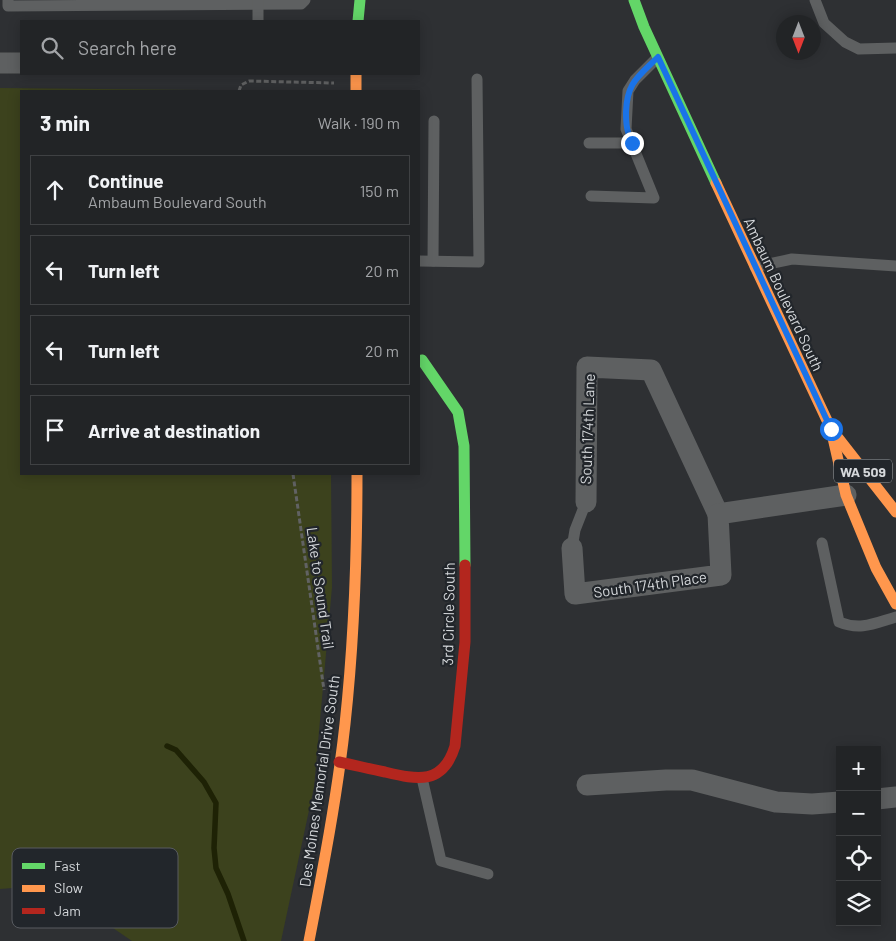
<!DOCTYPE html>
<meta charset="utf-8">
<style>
body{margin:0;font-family:Barlow,sans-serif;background:#2a2c2e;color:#f1f3f6}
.controls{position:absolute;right:15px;bottom:15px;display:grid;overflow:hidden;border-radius:0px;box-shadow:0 2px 12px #0003}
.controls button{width:45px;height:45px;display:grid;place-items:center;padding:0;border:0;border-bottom:1px solid #3f4143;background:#222426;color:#f1f3f6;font:25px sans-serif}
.compass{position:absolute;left:776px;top:15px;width:45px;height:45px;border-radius:50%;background:#222426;box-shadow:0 2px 12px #0003;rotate:180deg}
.stop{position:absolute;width:15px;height:15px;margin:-11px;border:4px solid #1a73e8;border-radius:50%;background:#fff}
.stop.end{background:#1a73e8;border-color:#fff;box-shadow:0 1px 5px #0008}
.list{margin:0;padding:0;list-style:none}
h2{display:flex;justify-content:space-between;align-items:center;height:65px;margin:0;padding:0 20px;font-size:21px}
h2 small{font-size:16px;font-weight:400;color:#a2a4a7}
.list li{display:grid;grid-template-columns:32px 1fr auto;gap:15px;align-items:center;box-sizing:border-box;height:70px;margin:0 10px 10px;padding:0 10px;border:1px solid #3f4143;border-radius:0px}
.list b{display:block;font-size:19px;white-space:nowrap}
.list p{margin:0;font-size:16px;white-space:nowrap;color:#a2a4a7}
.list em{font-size:16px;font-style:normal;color:#a2a4a7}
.icon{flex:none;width:28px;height:28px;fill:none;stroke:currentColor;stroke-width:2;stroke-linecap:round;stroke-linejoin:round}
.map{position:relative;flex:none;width:896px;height:941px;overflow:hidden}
.search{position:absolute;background:#222426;box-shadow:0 2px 12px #0003;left:20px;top:20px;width:400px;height:55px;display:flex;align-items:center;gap:12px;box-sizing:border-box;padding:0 18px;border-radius:0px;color:#a2a4a7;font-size:19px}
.panel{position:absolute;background:#222426;box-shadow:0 2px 12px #0003;left:20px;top:90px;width:400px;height:385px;border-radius:0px}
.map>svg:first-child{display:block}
</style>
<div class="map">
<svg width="896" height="941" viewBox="0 0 896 941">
<rect width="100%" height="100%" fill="#2e3033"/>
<path fill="#3c421d" d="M0 88 200 90V91H21V474H331L332 587 314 787 281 941H132L50 885 0 889Z"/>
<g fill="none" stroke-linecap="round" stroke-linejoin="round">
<path stroke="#1e2205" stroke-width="5.5" d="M167 746 176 750 204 782 216 803 214 848 216 868 228 894 244 941"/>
<g stroke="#616263" stroke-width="3" stroke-dasharray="5 2.5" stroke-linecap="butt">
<path d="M239 91 241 85 249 81 334 83"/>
<path d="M293 474 324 690"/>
</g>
<g stroke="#5e6061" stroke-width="11">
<path d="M8 0V6L301 4 305 0"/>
<path d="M258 0V21"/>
<path d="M815 0 824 23 845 42 859 49 896 48"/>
<path d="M589 143H632"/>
<path d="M591 196 654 198 626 129 628 91 635 80 657 58"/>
<path d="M419 261 479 262 477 79"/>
<path d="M433 261 434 121"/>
<path d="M755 267 792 259 896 266"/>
<path d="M822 543 839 622C861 631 875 623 896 617"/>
<path d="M572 548 575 530 586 502"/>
<path d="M422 778 441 861 488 874"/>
</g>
<g stroke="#5e6061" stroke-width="21">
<path d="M0 63H21"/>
<path d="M586 502 587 367 651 370 718 514"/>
<path d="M572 548 575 594 721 575 718 514 846 495"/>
<path d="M587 785 666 780H692L776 802 812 804 840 802"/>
<path d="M877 799 896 797"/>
</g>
<g stroke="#63d668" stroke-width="11">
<path d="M634 0 644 27 716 183"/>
<path d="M358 21 360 0"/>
<path d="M422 360 458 412 464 446 465 565"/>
</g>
<g stroke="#ff974d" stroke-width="11">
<path d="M356 74V91"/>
<path d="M716 183 831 429 896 512"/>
<path d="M831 429 846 495 876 568 896 604"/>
<path d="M309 941C323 869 337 797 345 724 354 641 357 557 357 474"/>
</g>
<path stroke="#b3261e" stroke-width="11" d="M339 762C354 765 370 769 385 772 418 780 443 785 455 746L465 642V565"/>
</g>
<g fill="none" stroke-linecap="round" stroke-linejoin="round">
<path stroke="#1a73e8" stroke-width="6" d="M632 143C627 131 626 126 626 112 627 82 638 77 658 57L831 429"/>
</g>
<g text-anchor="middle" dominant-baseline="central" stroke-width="4.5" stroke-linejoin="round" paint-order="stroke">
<rect fill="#22262b" stroke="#9fa3a6" stroke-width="1" x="834" y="459.5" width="58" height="23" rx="4"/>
<g font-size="14" font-weight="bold" fill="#d5d8db">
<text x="863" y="471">WA 509</text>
</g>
<g font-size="15" fill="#d5d8db" stroke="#22262b">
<text transform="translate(784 294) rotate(65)">Ambaum Boulevard South</text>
<text transform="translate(587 429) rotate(-88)">South 174th Lane</text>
<text transform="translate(650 584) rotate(-8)">South 174th Place</text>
<text transform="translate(321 588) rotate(82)">Lake to Sound Trail</text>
<text transform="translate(448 614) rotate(-89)">3rd Circle South</text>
<text transform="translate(319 781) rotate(-82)">Des Moines Memorial Drive South</text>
</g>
</g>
<rect x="12" y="848" width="166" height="80" rx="8" fill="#22262b" stroke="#585b60" stroke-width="1"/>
<rect x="22" y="863" width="23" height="6" fill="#63d668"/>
<rect x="22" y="885" width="23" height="7" fill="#ff974d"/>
<rect x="22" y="908" width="23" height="6" fill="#b3261e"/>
<g font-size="14" fill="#d5d8db">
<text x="54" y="871">Fast</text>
<text x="54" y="893">Slow</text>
<text x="54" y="916">Jam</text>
</g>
</svg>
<div class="controls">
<button>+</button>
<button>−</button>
<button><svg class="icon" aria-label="locate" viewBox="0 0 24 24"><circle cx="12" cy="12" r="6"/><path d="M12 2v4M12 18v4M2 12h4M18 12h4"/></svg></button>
<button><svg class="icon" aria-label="layers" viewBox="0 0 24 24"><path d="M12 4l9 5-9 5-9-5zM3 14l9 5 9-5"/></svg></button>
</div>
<svg class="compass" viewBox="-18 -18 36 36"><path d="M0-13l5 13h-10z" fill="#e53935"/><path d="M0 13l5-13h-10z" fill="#a2a4a7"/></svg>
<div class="stop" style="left:831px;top:429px"></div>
<div class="stop end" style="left:632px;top:143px"></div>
<div class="search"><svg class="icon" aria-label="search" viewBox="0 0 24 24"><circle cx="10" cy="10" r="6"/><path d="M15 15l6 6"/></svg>Search here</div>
<section class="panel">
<h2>3 min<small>Walk · 190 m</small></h2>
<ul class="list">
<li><svg class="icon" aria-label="ahead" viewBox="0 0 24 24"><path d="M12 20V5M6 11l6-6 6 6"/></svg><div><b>Continue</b><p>Ambaum Boulevard South</p></div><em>150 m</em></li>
<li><svg class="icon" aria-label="left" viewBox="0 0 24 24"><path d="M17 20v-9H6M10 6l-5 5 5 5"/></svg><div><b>Turn left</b></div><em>20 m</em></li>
<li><svg class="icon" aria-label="left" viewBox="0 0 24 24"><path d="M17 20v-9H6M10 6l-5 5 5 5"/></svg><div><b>Turn left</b></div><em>20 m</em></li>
<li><svg class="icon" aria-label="arrive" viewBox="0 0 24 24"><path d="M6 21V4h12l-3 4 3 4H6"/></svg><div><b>Arrive at destination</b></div></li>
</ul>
</section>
</div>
